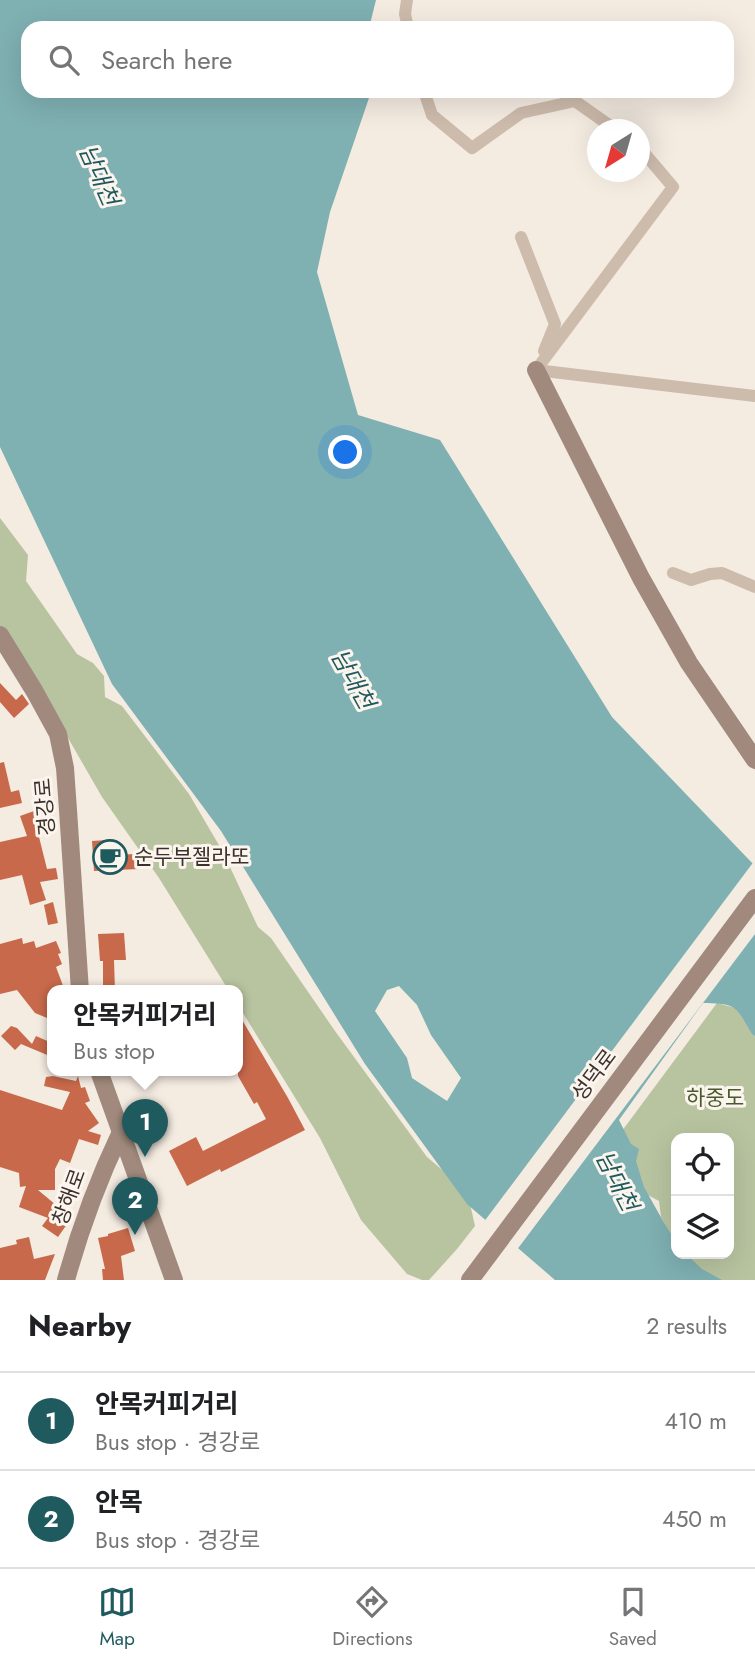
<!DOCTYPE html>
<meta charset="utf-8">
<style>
body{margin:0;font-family:Jost,"Noto Sans KR",sans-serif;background:#f2f2f2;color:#202124}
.controls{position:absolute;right:21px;bottom:21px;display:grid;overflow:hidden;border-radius:14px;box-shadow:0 7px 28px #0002}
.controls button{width:63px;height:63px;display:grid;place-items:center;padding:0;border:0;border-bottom:2px solid #e0e0e0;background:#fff;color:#202124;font:35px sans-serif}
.compass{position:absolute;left:587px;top:119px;width:63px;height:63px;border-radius:50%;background:#fff;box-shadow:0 7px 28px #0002;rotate:217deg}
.you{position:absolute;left:346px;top:453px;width:24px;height:24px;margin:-18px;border:5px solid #fff;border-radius:50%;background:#1a73e8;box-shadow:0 0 0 10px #1a73e833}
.badge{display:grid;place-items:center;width:46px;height:46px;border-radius:50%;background:#1f5a5e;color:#fff;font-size:23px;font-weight:700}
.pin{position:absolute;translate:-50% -58px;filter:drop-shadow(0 2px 4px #0008)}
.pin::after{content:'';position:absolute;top:37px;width:24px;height:21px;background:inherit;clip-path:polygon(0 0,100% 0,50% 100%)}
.popup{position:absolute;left:47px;top:985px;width:196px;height:91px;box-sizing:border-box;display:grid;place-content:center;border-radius:14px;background:#fff;filter:drop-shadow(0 2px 5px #0005);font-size:23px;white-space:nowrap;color:#757577}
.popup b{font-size:26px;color:#202124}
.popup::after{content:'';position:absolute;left:50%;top:100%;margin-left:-14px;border:14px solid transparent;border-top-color:#fff}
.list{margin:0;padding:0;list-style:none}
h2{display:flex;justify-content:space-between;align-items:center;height:91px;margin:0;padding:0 28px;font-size:30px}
h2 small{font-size:23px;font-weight:400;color:#757577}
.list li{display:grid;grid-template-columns:46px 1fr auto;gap:21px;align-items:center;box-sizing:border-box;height:98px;padding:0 28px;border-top:2px solid #e0e0e0}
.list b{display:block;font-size:26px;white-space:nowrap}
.list p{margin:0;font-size:23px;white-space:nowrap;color:#757577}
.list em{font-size:23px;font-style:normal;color:#757577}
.icon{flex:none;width:38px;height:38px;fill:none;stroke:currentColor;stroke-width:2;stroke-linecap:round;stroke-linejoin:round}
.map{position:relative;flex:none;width:755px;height:1280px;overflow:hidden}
.search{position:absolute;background:#fff;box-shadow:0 7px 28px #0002;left:21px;right:21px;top:21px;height:77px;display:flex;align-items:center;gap:18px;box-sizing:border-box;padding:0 24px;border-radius:21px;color:#757577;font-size:26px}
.sheet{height:287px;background:#fff}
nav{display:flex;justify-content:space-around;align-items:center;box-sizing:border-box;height:98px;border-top:2px solid #e0e0e0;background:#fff;font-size:19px;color:#757577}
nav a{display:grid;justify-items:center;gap:4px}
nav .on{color:#1f5a5e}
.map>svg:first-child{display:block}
</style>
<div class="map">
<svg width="755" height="1280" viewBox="0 0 755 1280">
<rect width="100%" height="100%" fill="#f4ebe1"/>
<g fill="#b8c4a0">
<path d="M0 518 28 555 26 581 77 654 93 663 104 676 105 697 122 706 189 794 223 852 258 927 271 938 335 1031 427 1157 458 1183 469 1199 475 1226 457 1249 429 1280H422L407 1274 361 1220 320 1138 238 1005V991H229L159 878 102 797 33 677 0 626Z"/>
<path d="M717 1003 750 1012 755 1015V1280H715L682 1254H729V1138H676V1246L661 1217 659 1201 629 1185 613 1143Z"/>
</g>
<path fill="#7fb0b2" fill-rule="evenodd" d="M0 0H376L369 28H28V91H368L369 98 330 212 317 272 358 415 440 440 612 717 755 866V1036L752 1034C735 1005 737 1004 703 1003L619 1120 631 1144 639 1149 636 1161 644 1187 663 1221 676 1242V1254H686L702 1269 722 1280H555L467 1204 365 1064 221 831 112 684 0 447ZM399 986 417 1005 431 1035 461 1078 447 1101 412 1078 407 1058 375 1011 387 990Z"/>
<path fill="#f4ebe1" d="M755 860V934L516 1251 483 1223Z"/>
<g fill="#c8694b">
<path d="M0 683 16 700 22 694 29 704 14 718 0 702Z"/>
<path d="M4 762 11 792 19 790 22 803 0 808V763Z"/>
<path d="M34 811 41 832 38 833 47 869 56 868 58 879 40 882 46 900 30 905 22 875 0 880V842L27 836 20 816Z"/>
<path d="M107 840V855L138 854 139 869 94 871 92 841Z"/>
<path d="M53 902 58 923 48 925 44 905Z"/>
<path d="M124 933 126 960H114L115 991H103V961H100L98 934Z"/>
<path d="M22 938 23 944 34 941 36 948 56 941 61 953 58 954 62 964 56 967 65 991H52V1020L35 1013 17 990 0 994V944Z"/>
<path d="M238 1013 288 1098 305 1130 221 1172 220 1169 187 1186 169 1151 196 1137 203 1151 266 1119 257 1102 254 1104 238 1076Z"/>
<path d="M11 1026 17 1028 32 1044 36 1036 52 1043V1057L21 1044 15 1050 1 1036Z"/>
<path d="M53 1076 76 1081 78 1076 81 1088 85 1087 90 1101 85 1103 99 1123 88 1131 101 1135 98 1145 79 1139 70 1163 60 1159 55 1169V1190H38L62 1210 60 1213 70 1220 58 1237 42 1226 48 1218 19 1207 26 1186 20 1187 19 1173 0 1167V1090L62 1110 70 1092 44 1086 46 1077Z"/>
<path d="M128 1228 135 1251 121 1256 124 1280H103L102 1269H105L98 1238 108 1236V1234Z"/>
<path d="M29 1237 34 1259 55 1254 45 1280H0V1248L17 1244 16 1240Z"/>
</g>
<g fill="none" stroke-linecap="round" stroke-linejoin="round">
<g stroke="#cdbbac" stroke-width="12">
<path d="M407 0 405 14 408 28"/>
<path d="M424 91 432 115 472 148 521 113 575 101 616 130"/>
<path d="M521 237 555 324 544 351"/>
<path d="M536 370 673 187 640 148"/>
<path d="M536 370 755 396"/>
<path d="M673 573 691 580 710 574 722 573 755 587"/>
</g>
<g stroke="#a18a7d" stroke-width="18">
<path d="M536 370 641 578 689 663 755 760"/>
<path d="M0 635 35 692 58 734 65 768 68 810 80 991"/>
<path d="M99 1071 174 1280"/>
<path d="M66 1280C80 1229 98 1180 121 1132"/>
<path d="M470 1280 755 898"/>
</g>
</g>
<defs>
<g id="cafe-ring" transform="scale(1.75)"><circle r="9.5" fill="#fbf5ee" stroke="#1f5a5e" stroke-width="1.5"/><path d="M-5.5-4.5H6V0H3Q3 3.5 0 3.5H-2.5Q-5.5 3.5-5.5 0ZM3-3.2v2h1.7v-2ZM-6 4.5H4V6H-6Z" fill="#1f5a5e"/></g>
</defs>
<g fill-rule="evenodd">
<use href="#cafe-ring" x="110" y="857"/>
</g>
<g text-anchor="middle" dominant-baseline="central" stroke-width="6" stroke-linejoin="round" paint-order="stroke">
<g font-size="21" fill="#3b302b" stroke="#fbf5ee">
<text transform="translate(45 807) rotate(-95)">경강로</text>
<text transform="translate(594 1075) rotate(-53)">성덕로</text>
<text transform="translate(69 1197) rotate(-70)">창해로</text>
</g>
<g font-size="21" fill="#3b302b" stroke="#fbf5ee" text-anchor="start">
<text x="134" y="857">순두부젤라또</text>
</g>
<g font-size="21" fill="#4a5a2e" stroke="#fbf5ee">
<text x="715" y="1098">하중도</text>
</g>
<g font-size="23" font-style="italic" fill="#1f5a5e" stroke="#fbf5ee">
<text transform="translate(99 175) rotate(66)">남대천</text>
<text transform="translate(353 679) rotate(61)">남대천</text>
<text transform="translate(617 1181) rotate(63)">남대천</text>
</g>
</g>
</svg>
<div class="controls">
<button><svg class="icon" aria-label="locate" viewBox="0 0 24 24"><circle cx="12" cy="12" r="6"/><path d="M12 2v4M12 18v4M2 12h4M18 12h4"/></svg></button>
<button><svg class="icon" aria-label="layers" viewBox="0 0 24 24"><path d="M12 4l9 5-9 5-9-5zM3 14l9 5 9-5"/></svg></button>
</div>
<svg class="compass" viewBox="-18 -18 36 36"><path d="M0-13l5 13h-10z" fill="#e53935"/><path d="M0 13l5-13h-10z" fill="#757577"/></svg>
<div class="you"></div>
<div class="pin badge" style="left:145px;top:1157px">1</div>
<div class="popup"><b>안목커피거리</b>Bus stop</div>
<div class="pin badge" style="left:135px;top:1235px">2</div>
<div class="search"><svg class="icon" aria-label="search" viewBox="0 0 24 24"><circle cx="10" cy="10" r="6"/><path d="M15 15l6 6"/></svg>Search here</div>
</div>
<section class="sheet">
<h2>Nearby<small>2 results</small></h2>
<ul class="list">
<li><span class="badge">1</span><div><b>안목커피거리</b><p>Bus stop · 경강로</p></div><em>410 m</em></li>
<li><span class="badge">2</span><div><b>안목</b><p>Bus stop · 경강로</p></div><em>450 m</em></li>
</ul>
</section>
<nav>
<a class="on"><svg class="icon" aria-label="map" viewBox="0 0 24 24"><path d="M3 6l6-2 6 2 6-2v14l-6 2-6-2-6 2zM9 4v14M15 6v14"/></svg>Map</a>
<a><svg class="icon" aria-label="directions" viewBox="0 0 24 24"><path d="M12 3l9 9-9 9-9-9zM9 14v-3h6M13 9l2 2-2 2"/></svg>Directions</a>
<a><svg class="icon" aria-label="saved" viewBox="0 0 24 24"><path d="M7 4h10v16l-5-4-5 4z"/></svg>Saved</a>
</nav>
